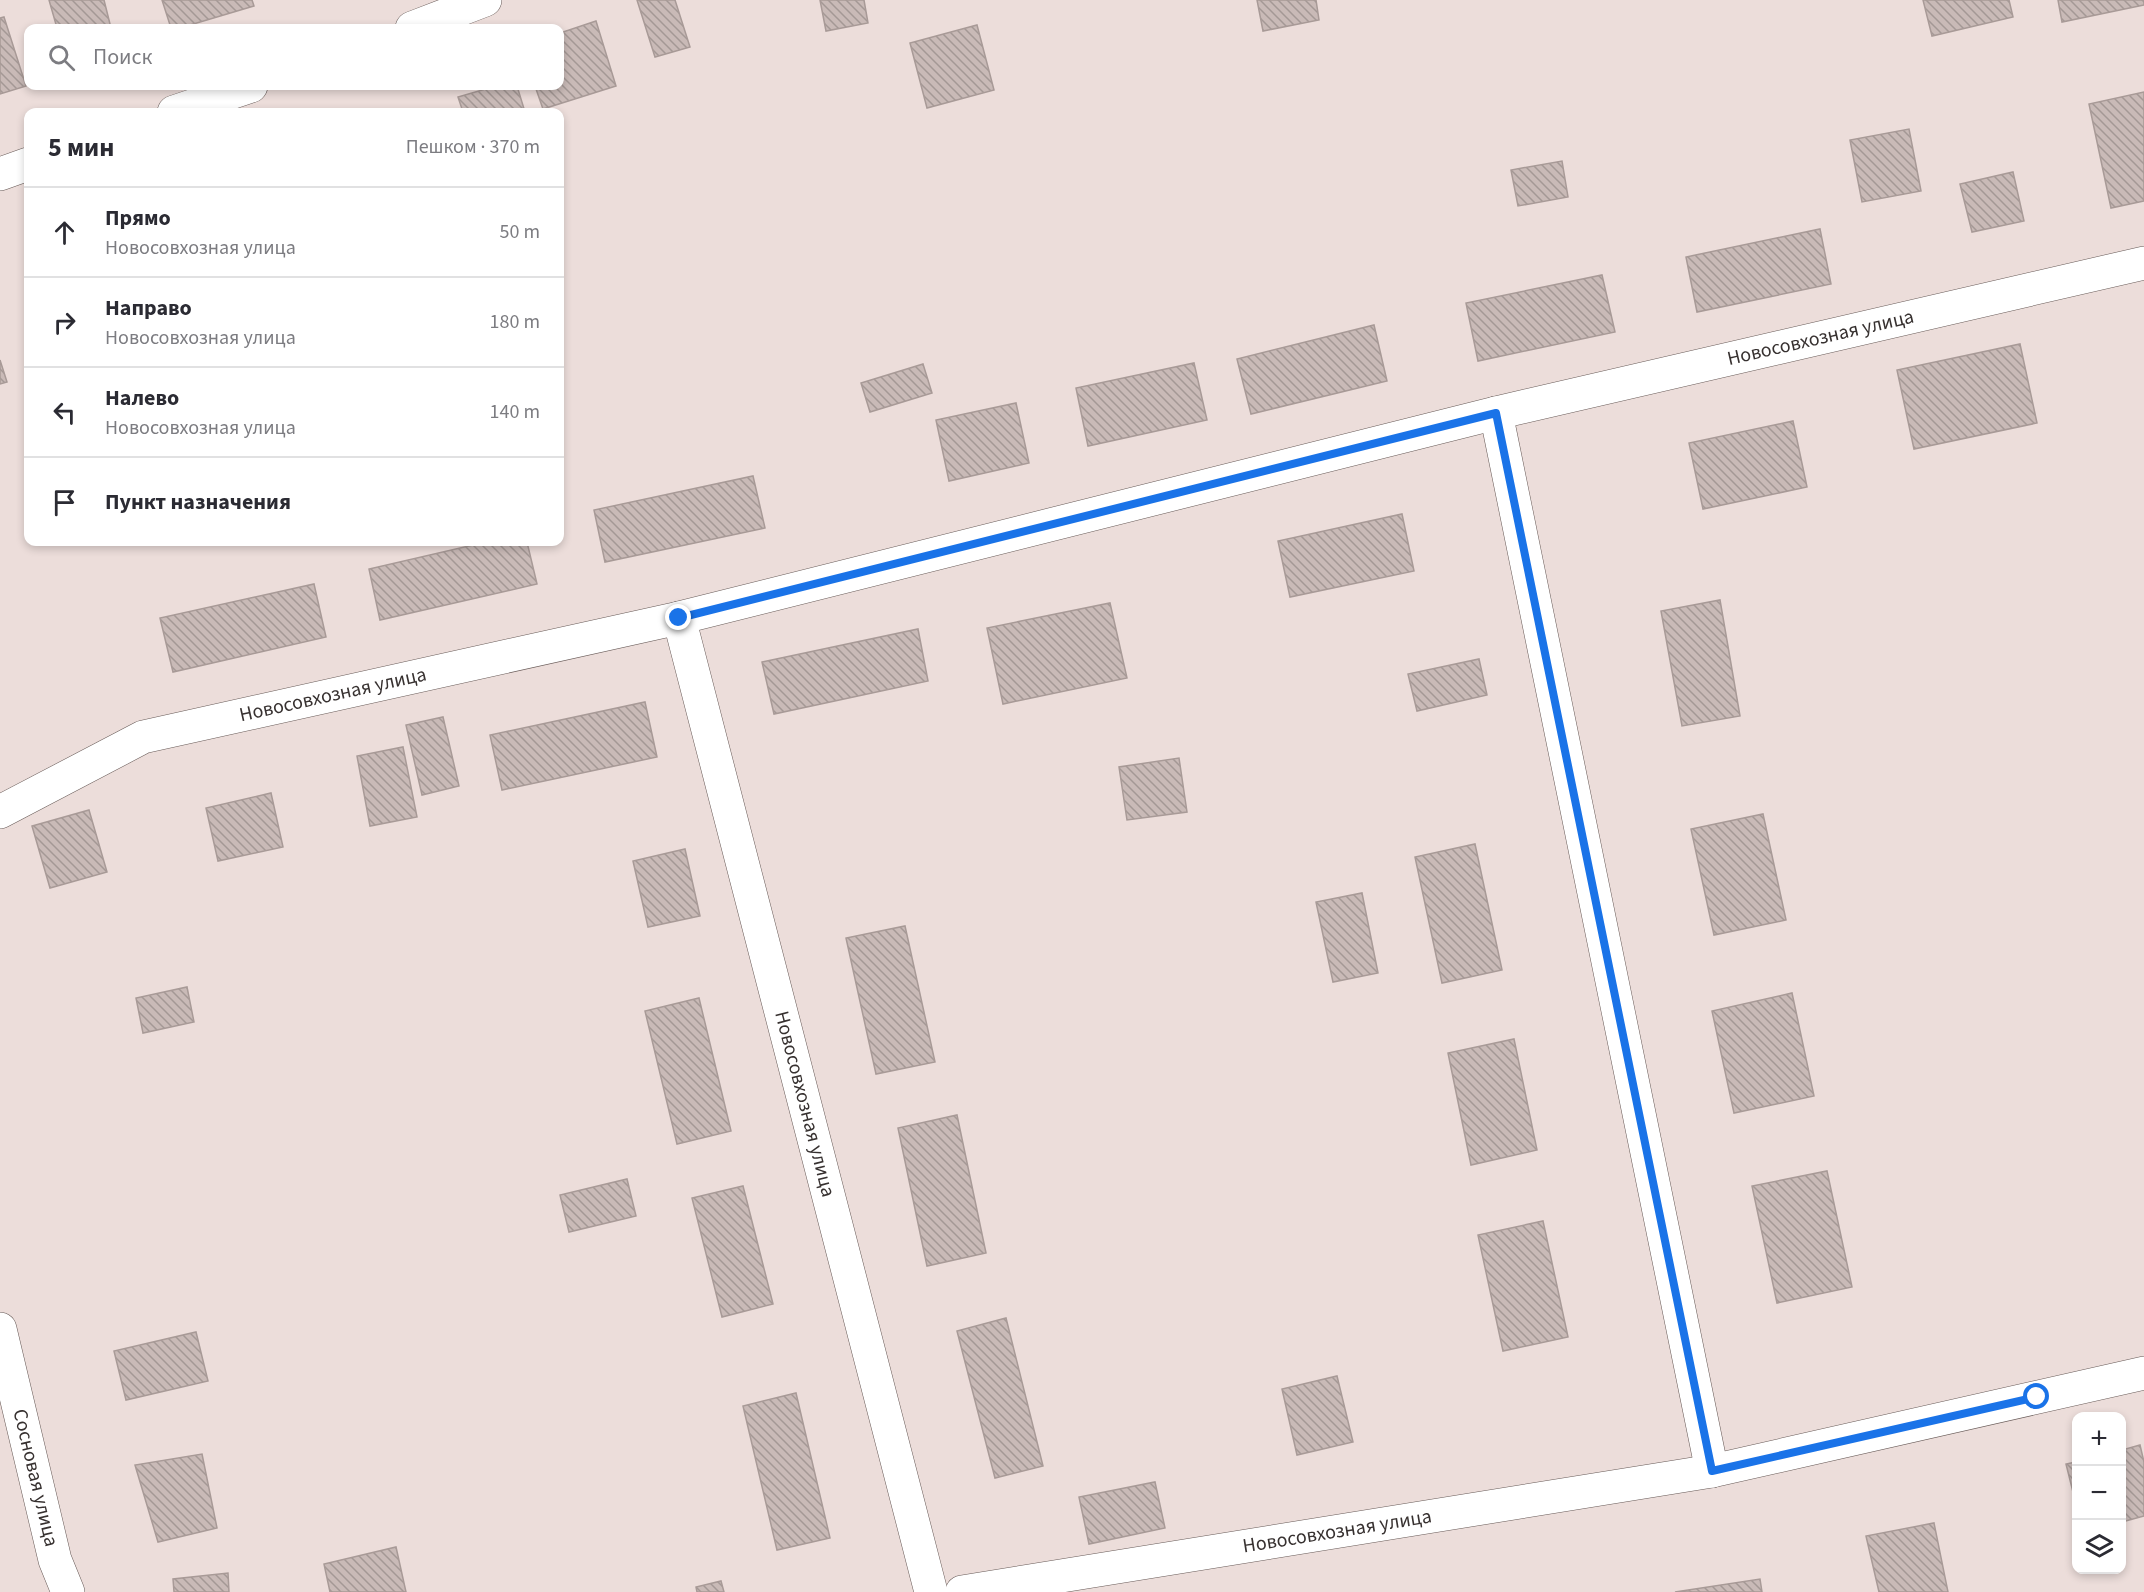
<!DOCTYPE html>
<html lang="ru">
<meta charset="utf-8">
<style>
body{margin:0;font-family:"Source Sans 3",sans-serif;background:#f7f7f7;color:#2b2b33}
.controls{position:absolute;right:18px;bottom:18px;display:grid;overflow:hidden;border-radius:12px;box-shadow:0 3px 9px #0003}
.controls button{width:54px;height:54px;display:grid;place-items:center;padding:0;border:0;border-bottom:2px solid #e1e1e2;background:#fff;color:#2b2b33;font:30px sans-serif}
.stop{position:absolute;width:18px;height:18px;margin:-14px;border:4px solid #1a73e8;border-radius:50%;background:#fff}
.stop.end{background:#1a73e8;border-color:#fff;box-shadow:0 2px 6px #0008}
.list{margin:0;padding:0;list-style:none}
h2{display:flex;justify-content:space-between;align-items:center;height:78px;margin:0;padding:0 24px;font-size:26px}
h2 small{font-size:20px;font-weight:400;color:#7c7c81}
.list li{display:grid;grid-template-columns:39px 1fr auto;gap:18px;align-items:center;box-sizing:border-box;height:90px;padding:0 24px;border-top:2px solid #e1e1e2}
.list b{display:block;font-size:22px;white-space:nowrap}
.list p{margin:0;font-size:20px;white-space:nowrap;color:#7c7c81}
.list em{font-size:20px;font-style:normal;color:#7c7c81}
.icon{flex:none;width:33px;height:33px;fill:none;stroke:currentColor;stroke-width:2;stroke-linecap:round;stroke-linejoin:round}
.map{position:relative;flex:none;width:2144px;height:1592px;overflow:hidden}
.search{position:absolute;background:#fff;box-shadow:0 3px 9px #0003;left:24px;top:24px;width:540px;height:66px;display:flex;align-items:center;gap:15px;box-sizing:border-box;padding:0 21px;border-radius:12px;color:#7c7c81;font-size:22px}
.panel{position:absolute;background:#fff;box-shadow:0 3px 9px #0003;left:24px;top:108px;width:540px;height:438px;border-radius:12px}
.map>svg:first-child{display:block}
</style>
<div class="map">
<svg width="2144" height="1592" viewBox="0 0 2144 1592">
<defs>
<pattern id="building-back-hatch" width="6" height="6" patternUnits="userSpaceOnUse" patternTransform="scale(1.5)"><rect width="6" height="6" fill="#c9bab7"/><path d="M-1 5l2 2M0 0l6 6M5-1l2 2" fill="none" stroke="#a49895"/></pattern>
</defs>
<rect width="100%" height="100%" fill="#ecddda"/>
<g fill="url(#building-back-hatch)" stroke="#a89a97" stroke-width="1.5">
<path d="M49 0H104L111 28H57Z"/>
<path d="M162 0H252L254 6 180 28H171Z"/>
<path d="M637 0H675L690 47 655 57Z"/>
<path d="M820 0H864L868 23 826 31Z"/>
<path d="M1257 0H1316L1319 20 1263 31Z"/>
<path d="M1923 0H2009L2013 17 1932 36Z"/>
<path d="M2058 0H2144V5L2062 22Z"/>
<path d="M4 17 26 86 0 94V18Z"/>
<path d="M596 21 616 86 543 109 535 86H560V33Z"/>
<path d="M977 25 994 90 927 108 910 43Z"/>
<path d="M496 86H517L525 112H463L458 97Z"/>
<path d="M2144 92V201L2111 208 2089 104Z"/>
<path d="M1909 129 1921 191 1862 202 1850 140Z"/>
<path d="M1562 161 1568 197 1518 206 1511 170Z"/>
<path d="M2013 172 2024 221 1972 232 1960 184Z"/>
<path d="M1820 229 1831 284 1697 312 1686 257Z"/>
<path d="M1602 275 1615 332 1478 361 1466 303Z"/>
<path d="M1374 325 1387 381 1251 414 1237 359Z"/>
<path d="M2020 344 2037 423 1914 449 1897 370Z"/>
<path d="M0 360 7 382 0 384Z"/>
<path d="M1194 363 1207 420 1088 446 1076 388Z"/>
<path d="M923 364 932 393 870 412 861 383Z"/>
<path d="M1016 403 1029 463 949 481 936 420Z"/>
<path d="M1793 421 1807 487 1703 509 1689 443Z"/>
<path d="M753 476 765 528 605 562 594 510Z"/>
<path d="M1402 514 1414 571 1290 597 1278 541Z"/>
<path d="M486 542H527L537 584 380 620 369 569Z"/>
<path d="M314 584 326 637 173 672 160 618Z"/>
<path d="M1720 600 1740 716 1682 726 1661 611Z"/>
<path d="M1110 603 1127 678 1003 704 987 628Z"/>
<path d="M918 629 928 681 774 714 762 662Z"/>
<path d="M1479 659 1487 695 1417 711 1408 674Z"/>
<path d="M645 702 657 757 502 790 490 735Z"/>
<path d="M443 717 459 786 422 795 406 725Z"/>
<path d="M403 747 417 817 370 826 357 756Z"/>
<path d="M1179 758 1187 812 1127 820 1119 767Z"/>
<path d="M271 793 283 847 218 861 206 808Z"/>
<path d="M89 810 107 872 50 888 32 826Z"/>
<path d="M1763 814 1786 920 1714 935 1691 829Z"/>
<path d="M1475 844 1502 970 1442 983 1415 857Z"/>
<path d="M685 849 700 916 648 927 633 861Z"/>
<path d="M1362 893 1378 973 1333 982 1316 902Z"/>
<path d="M905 926 935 1062 876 1074 846 938Z"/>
<path d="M187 987 194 1022 143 1033 136 998Z"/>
<path d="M1792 993 1814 1096 1734 1113 1712 1011Z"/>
<path d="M699 998 731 1131 677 1144 645 1011Z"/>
<path d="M1514 1039 1537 1150 1471 1165 1448 1053Z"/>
<path d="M957 1115 986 1253 927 1266 898 1128Z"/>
<path d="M1827 1171 1852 1287 1777 1303 1752 1186Z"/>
<path d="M627 1179 636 1216 569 1232 560 1195Z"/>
<path d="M743 1186 773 1304 722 1317 692 1198Z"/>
<path d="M1543 1221 1568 1337 1503 1351 1478 1235Z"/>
<path d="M1006 1318 1043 1466 995 1478 957 1331Z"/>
<path d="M196 1332 208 1381 126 1400 114 1351Z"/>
<path d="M1337 1376 1353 1442 1297 1455 1282 1389Z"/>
<path d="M796 1393 830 1538 777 1550 743 1406Z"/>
<path d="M2140 1445 2144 1462V1516L2122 1522V1450Z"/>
<path d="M202 1454 217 1528 158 1542 135 1465Z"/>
<path d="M2076 1462V1504L2066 1464Z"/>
<path d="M1155 1482 1165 1528 1089 1544 1079 1497Z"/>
<path d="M1934 1523 1948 1592H1879L1866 1536Z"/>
<path d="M396 1547 406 1592H330L324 1564Z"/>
<path d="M228 1573 229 1592H174L173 1579Z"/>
<path d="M1760 1579 1762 1592H1675Z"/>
<path d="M721 1581 724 1592H697L696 1587Z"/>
</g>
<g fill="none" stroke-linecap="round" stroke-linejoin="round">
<g stroke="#675a57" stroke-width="34">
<g id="minor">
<path d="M412 28 485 0"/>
<path d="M174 112 251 86"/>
<path d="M0 174 28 164"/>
<path d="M1496 413 1712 1471"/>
<path id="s1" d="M679 618 931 1592"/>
<path id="s2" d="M0 812 143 737 679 618 1496 413 2144 263"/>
<path id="s3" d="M0 1329 55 1560 68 1592"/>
</g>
</g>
<g stroke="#675a57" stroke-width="34">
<g id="tertiary">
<path id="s4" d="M962 1592 1712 1471 2144 1373"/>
</g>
</g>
<use href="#minor" stroke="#fff" stroke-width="33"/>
<use href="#tertiary" stroke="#fff" stroke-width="33"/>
</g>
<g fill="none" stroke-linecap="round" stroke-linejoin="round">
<path stroke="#1a73e8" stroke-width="8" d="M679 618 1496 413 1712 1471 2037 1397"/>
</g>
<g text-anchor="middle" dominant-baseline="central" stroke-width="5" stroke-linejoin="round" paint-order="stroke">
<g font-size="20" fill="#373130" stroke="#fff">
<text stroke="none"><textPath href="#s2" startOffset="1886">Новосовхозная улица</textPath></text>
<text stroke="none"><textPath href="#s2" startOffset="356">Новосовхозная улица</textPath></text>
<text stroke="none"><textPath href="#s1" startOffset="502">Новосовхозная улица</textPath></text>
<text stroke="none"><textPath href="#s3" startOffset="153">Сосновая улица</textPath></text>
<text stroke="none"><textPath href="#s4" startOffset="380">Новосовхозная улица</textPath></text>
</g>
</g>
</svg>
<div class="controls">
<button>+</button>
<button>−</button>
<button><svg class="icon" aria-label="layers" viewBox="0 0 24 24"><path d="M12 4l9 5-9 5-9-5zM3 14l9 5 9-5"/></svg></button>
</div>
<div class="stop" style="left:2037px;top:1397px"></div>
<div class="stop end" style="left:679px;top:618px"></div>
<div class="search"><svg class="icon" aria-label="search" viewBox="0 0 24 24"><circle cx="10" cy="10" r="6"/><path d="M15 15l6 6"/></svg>Поиск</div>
<section class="panel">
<h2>5 мин<small>Пешком · 370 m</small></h2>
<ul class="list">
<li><svg class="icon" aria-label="ahead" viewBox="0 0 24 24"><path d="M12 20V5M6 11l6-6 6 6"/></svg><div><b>Прямо</b><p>Новосовхозная улица</p></div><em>50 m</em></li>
<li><svg class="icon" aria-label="right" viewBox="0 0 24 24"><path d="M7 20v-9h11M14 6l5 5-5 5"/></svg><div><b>Направо</b><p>Новосовхозная улица</p></div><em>180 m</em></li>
<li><svg class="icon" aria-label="left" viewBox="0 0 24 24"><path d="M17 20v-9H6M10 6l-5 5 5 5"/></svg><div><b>Налево</b><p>Новосовхозная улица</p></div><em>140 m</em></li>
<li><svg class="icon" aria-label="arrive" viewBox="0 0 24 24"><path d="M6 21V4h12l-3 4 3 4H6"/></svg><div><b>Пункт назначения</b></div></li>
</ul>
</section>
</div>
